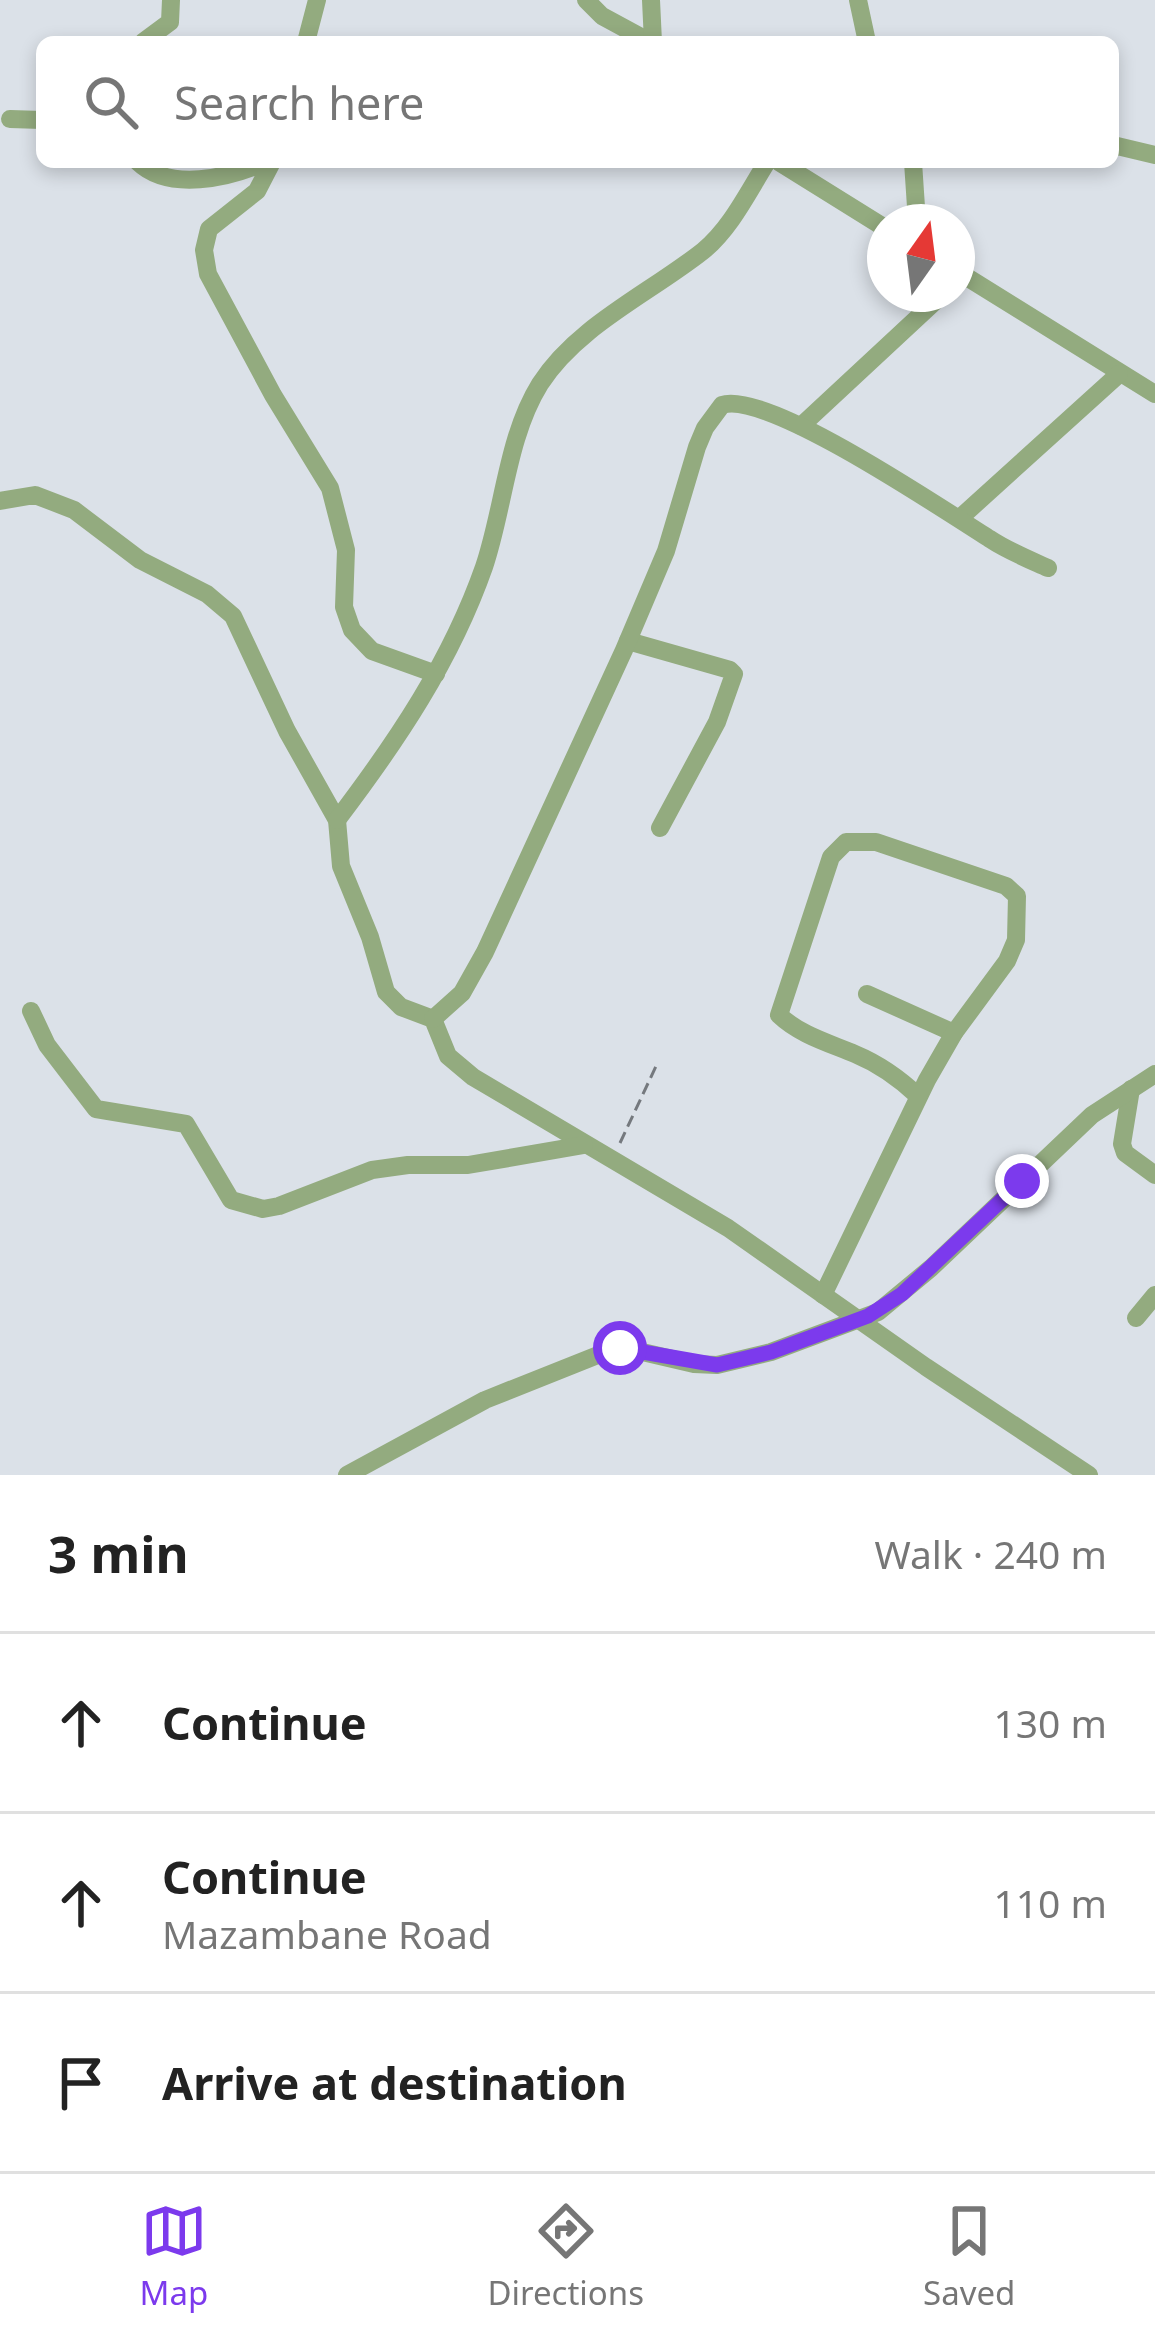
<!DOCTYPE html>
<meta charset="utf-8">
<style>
body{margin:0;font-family:"Noto Sans",sans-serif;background:#f6f6f6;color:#222}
.compass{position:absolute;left:867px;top:204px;width:108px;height:108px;border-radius:50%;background:#fff;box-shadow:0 6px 18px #0003;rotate:14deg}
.stop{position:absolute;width:36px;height:36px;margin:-27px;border:9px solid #7c3aed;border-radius:50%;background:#fff}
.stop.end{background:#7c3aed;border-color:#fff;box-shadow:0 3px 12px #0008}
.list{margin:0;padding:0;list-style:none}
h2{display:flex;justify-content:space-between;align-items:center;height:156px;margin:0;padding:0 48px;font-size:51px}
h2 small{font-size:39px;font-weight:400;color:#767676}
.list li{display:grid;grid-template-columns:78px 1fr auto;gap:36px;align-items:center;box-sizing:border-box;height:180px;padding:0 48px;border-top:3px solid #e0e0e0}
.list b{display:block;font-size:45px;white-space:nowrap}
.list p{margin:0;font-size:39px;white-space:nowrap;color:#767676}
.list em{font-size:39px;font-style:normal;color:#767676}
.icon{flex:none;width:66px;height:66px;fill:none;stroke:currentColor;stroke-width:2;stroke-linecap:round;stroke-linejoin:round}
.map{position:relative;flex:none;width:1155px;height:1475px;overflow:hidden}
.search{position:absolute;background:#fff;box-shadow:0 6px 18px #0003;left:36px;right:36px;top:36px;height:132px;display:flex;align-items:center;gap:30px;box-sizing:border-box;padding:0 42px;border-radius:18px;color:#767676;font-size:45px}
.sheet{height:696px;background:#fff}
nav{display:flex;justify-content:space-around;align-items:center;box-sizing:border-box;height:168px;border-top:3px solid #e0e0e0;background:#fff;font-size:33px;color:#767676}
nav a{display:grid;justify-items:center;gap:6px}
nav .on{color:#7c3aed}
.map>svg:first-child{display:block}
</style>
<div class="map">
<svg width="1155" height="1475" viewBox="0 0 1155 1475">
<rect width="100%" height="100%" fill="#dbe1e8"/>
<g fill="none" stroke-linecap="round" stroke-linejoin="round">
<path stroke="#75797e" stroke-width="3" stroke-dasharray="12 6" stroke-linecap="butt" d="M620 1143 658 1062"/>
<g stroke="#93ab7f" stroke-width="18">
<path d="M586 0 602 16 650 42"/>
<path d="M651 0 653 42"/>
<path d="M858 0 867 42"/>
<path d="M143 42 170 22 171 0"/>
<path d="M306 42 317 0"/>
<path d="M10 119 42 120"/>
<path d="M1113 145 1155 155"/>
<path d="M138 162C169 192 229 178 265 162"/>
<path d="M272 162 257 191 209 229 204 250 208 274 273 395 330 488 346 550 344 607 352 630 372 651 436 674"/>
<path d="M779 162 885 228"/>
<path d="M913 162 917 222"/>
<path d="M957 271 1155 394"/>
<path d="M801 426 943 294"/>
<path d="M0 501 35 495 74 510 140 560 207 594 233 616 287 731 337 820 341 866 370 937 386 992 401 1007 433 1019 448 1056 473 1077 728 1228 926 1367 1089 1475"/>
<path d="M961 517 1119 374"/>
<path d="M628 641 730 670 734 674 717 722 660 828"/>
<path d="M337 820C397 741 451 661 484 567 504 508 507 437 540 384 577 326 650 293 703 251 731 228 748 192 767 162"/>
<path d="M867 994 954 1033"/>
<path d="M31 1011 47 1045 96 1109 186 1124 231 1200 263 1209 279 1206 372 1170 408 1165H468L584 1145"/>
<path d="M433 1019 462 993 485 952 624 650 666 551 697 447 705 428 722 405C766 389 945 511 990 539 1008 551 1028 559 1048 568"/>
<path d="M1131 1089 1122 1144 1125 1153 1155 1175"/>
<path d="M823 1295 927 1080 954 1033 1007 961 1016 940 1017 896 1006 886 876 842H846L831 857 779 1015C800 1035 829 1043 855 1054 879 1064 900 1079 918 1096"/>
<path d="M1136 1318 1155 1295"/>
<path d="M347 1475 485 1400 608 1351H638L694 1364 717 1365 771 1352 878 1312 931 1268 1092 1115 1155 1074"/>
</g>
</g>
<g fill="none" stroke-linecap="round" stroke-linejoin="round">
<path stroke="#7c3aed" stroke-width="15" d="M620 1348 717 1365 771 1352 868 1316 902 1294 1022 1181"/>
</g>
</svg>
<svg class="compass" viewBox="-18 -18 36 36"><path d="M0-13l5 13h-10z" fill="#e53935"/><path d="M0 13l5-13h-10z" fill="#767676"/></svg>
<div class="stop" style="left:620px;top:1348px"></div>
<div class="stop end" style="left:1022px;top:1181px"></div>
<div class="search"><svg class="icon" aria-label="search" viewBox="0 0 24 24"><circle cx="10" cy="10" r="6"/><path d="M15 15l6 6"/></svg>Search here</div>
</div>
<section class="sheet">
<h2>3 min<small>Walk · 240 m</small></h2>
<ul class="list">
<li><svg class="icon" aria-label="ahead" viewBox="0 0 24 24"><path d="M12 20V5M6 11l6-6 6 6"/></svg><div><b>Continue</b></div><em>130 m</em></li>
<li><svg class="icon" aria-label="ahead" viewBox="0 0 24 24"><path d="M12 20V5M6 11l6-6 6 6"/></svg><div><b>Continue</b><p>Mazambane Road</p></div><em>110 m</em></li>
<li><svg class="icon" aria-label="arrive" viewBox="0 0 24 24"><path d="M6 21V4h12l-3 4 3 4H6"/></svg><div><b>Arrive at destination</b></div></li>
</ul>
</section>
<nav>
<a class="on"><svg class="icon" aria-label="map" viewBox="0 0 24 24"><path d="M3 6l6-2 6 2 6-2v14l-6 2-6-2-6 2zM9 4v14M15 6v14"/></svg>Map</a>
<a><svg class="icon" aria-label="directions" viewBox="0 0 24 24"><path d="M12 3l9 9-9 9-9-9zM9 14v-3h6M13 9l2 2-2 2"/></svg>Directions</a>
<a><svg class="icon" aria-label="saved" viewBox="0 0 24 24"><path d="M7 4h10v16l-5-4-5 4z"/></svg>Saved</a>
</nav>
